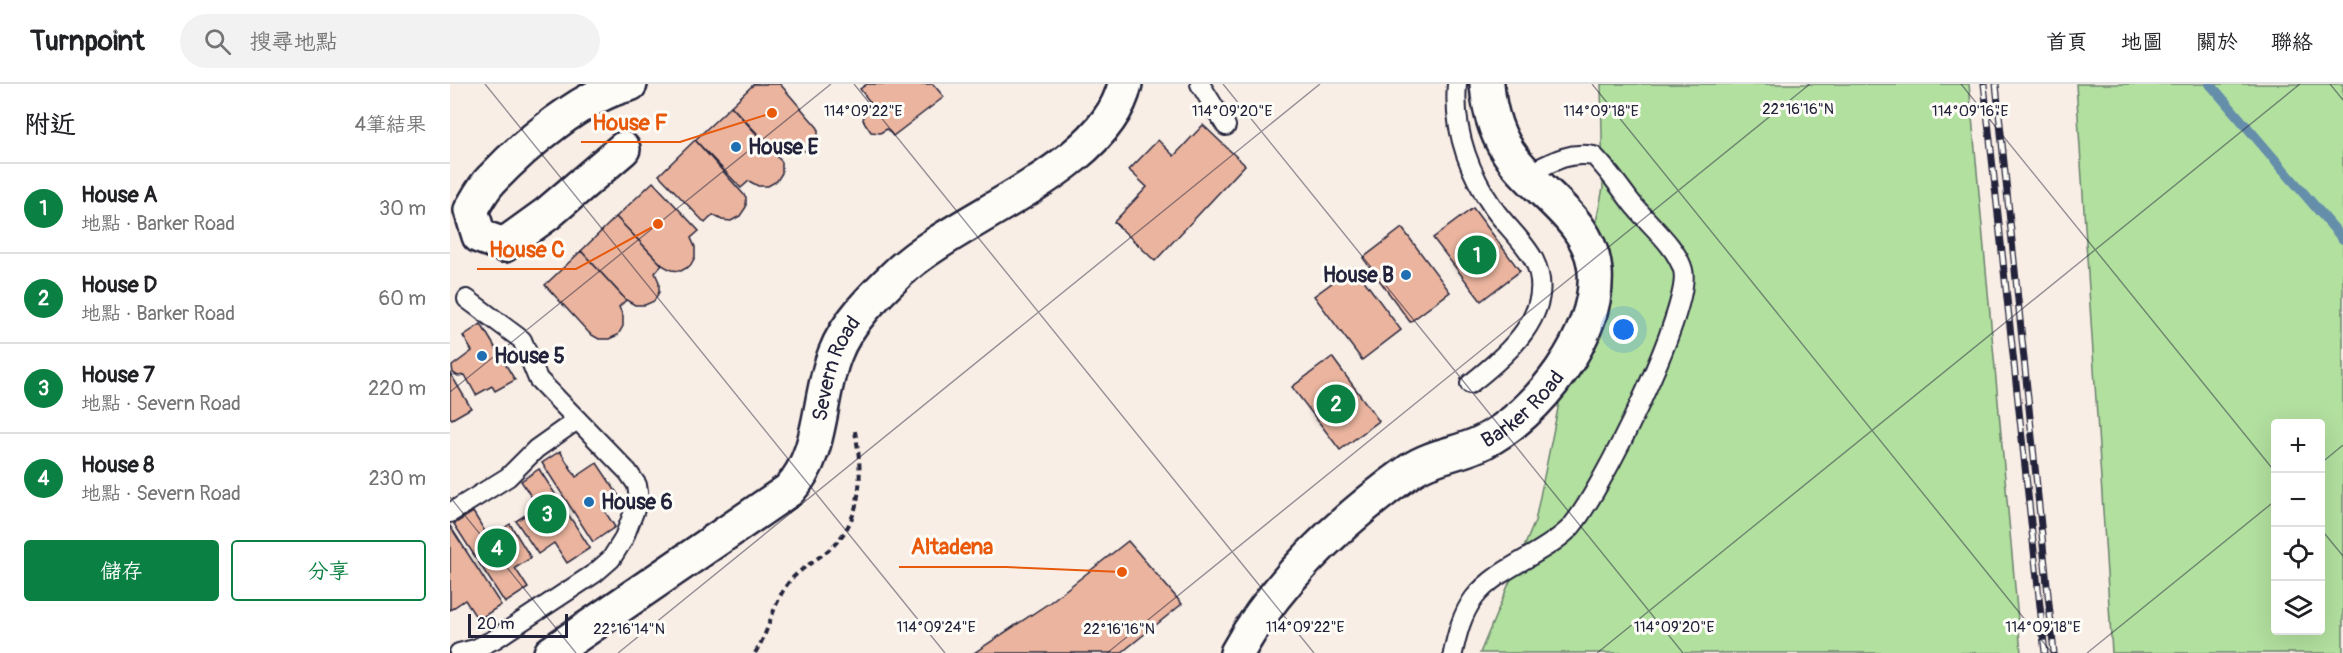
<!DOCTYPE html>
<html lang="zh-TW">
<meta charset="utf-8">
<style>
body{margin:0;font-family:Pangolin,"LXGW WenKai TC",sans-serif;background:#f2f2f2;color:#202124}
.controls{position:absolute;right:18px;bottom:18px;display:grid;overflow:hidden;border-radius:6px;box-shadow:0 6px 24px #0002}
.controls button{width:54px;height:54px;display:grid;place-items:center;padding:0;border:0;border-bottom:2px solid #e0e0e0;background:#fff;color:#202124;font:30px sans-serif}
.scale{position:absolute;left:18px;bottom:15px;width:100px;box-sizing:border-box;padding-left:6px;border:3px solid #22223b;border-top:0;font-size:16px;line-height:21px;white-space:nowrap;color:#22223b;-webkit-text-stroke:4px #fdfcf7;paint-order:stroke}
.you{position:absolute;left:1174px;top:246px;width:21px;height:21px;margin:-15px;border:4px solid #fff;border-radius:50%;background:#1a73e8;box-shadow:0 0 0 9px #1a73e833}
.badge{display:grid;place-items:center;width:39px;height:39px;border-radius:50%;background:#0b8043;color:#fff;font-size:20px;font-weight:700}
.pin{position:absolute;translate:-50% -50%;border:3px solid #fff;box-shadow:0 2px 6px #0006}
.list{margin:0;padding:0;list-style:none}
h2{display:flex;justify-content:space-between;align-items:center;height:78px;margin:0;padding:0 24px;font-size:26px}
h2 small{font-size:20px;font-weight:400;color:#757577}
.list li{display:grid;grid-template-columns:39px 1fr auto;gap:18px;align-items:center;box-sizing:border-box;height:90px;padding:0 24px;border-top:2px solid #e0e0e0}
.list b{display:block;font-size:22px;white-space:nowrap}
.list p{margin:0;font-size:20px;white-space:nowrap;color:#757577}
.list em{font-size:20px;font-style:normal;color:#757577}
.actions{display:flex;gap:12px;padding:18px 24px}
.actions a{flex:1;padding:14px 0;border:2px solid #0b8043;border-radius:6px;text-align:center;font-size:21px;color:#0b8043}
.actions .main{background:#0b8043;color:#fff}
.icon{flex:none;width:33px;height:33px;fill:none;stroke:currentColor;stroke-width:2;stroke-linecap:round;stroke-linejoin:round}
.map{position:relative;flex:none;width:1893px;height:569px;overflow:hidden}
header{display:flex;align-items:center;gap:36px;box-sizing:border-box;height:84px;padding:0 30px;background:#fff;border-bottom:2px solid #e0e0e0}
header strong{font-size:28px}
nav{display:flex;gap:33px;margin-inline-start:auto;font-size:21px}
.search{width:420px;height:54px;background:#f2f2f2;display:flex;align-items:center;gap:15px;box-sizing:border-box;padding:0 21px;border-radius:33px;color:#757577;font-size:22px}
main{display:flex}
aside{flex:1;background:#fff}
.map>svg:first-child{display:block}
</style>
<header>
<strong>Turnpoint</strong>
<div class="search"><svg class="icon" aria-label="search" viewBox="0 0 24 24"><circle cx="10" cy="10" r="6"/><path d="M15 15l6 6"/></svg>搜尋地點</div>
<nav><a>首頁</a><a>地圖</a><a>關於</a><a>聯絡</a></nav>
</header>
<main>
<aside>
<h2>附近<small>4筆結果</small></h2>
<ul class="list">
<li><span class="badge">1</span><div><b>House A</b><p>地點 · Barker Road</p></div><em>30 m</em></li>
<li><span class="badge">2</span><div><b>House D</b><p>地點 · Barker Road</p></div><em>60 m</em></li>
<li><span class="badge">3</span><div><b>House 7</b><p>地點 · Severn Road</p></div><em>220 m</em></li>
<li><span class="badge">4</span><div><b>House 8</b><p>地點 · Severn Road</p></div><em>230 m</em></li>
</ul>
<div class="actions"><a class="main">儲存</a><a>分享</a></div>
</aside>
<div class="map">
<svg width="1893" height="569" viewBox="0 0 1893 569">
<rect width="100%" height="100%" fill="#f9eee5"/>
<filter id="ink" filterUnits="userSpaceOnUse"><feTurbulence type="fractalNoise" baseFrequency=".0167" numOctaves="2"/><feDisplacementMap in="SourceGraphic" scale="12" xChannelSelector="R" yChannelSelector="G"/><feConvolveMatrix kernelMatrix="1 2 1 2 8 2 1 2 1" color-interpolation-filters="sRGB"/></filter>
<g filter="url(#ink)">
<g fill="#b2e09f" stroke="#6a816d" stroke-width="1.5" fill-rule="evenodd">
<path d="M1151 0H1519L1571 569H1030L1085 437 1153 104Z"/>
<path d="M1626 0H1893V569H1662ZM1826 340H1870V546H1826Z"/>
</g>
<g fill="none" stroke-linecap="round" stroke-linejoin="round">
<path stroke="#658eaa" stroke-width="10" d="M1760 0 1893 155"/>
</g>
<g fill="#eab49e" stroke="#22223b" stroke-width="1.5">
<path d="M304 0H330L368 44V55L363 63 354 67 344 68 335 62 327 70 281 22Z"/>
<path d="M417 0H483L494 13 443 52 437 45 430 49 421 48 413 36 415 27 422 21 410 5Z"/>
<path d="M281 22 332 78V89L327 97 318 102H308L299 97 291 104 245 56Z"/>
<path d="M753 41 795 81 705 177 664 138 697 103 679 86 708 56 724 72Z"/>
<path d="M245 56 296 113V123L290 132 281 137 272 136 263 131 255 139 209 91Z"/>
<path d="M203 98 249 147 241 154 245 163V173L240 182 231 187 221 186 212 181 166 133Z"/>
<path d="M1023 124 1070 187 1031 217 983 154Z"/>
<path d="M166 133 212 181 205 189 209 198V208L204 217 195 221H185L176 216 131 167Z"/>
<path d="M952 144 1000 208 960 238 913 174Z"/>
<path d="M131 167 176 216 169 223 173 232V242L168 251 159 255H149L140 250 95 201Z"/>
<path d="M904 183 951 246 912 276 864 212Z"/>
<path d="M31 240 65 296 45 307 42 302 26 311 15 291 8 292 3 289 2 282 22 267 13 252Z"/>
<path d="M882 273 929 337 890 366 842 303Z"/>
<path d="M0 289 21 324 2 335 0 333Z"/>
<path d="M110 367 126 393 147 379 169 412 152 423 165 443 143 458 92 379Z"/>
<path d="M89 385 140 464 117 479 104 459 88 470 66 437 88 423 71 397Z"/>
<path d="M23 428 39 454 60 440 81 474 65 484 78 504 55 519 4 440Z"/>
<path d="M0 442 51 521 28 536 15 516 0 526Z"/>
<path d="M678 457 732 520 671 569H524L599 519Z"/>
</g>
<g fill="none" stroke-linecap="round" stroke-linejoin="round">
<g stroke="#22223b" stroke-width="22">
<g id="service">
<path d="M750 0 776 42"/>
<path d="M1007 0C1003 46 1018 87 1044 125 1056 142 1074 157 1084 176 1109 227 1056 272 1020 300"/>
<path d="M0 429 58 393 86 365 127 336"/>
<path d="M9 569 25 565 45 555 145 489 161 475 173 456 189 415 187 401 178 388 88 295 72 256 17 215"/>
<path d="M1003 569C1007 550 1012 530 1024 514 1048 483 1091 472 1119 445 1148 415 1243 223 1233 186 1226 161 1197 139 1181 118 1169 102 1158 86 1144 72 1118 67 1100 79 1076 91"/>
</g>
</g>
<g stroke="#22223b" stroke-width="38">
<g id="minor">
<path d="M173 65 97 130 54 161 29 152 21 126C27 116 33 104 41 96 74 61 134 10 180 0"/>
<path id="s1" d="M101 569 339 406C374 368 367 315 385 270 397 238 425 211 449 188 511 130 656 85 675 0"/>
<path id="s2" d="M787 569C827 495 893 435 961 386 983 371 1010 370 1033 358 1087 331 1150 251 1145 187 1141 138 1092 112 1064 76 1047 54 1039 27 1037 0"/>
</g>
</g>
<path stroke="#22223b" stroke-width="4" stroke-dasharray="6 4.5" stroke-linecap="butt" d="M305 569C319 548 322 523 336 502 348 485 366 477 381 464 415 433 413 384 404 343"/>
<use href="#service" stroke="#fdfcf7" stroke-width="18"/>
<use href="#minor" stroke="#fdfcf7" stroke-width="33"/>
<g stroke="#22223b" stroke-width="7">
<g id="rail">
<path d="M1534 0 1595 569"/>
<path d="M1546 0 1604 569"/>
</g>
</g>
<use href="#rail" stroke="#fdfcf7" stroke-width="4.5" stroke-dasharray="14" stroke-linecap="butt"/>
</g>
</g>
<path fill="none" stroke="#22223b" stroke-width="1.5" stroke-opacity="0.45" d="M35 0 495 569M404 0 864 569M773 0 1233 569M1142 0 1602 569M1511 0 1826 389M1880 0 1893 16M0 308 381 0M1870 380 1893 361M0 413 126 569M1870 444 1893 472M168 569 870 0M657 569 1360 0M1147 569 1850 0M1637 569 1826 416"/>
<g fill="#1f6fb2" stroke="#fdfcf7" stroke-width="2">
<circle cx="286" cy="63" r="6"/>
<circle cx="956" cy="191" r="6"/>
<circle cx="32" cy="272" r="6"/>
<circle cx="139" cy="418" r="6"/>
</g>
<g text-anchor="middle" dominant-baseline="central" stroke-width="6" stroke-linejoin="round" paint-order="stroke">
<g font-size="21" font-weight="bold" fill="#22223b" stroke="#fdfcf7" text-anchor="start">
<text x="298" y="63">House E</text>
<text x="944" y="191" text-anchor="end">House B</text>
<text x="44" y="272">House 5</text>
<text x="151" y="418">House 6</text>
</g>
<g font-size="21" fill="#22223b" stroke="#fdfcf7">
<text stroke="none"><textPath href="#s1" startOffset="420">Severn Road</textPath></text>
<text stroke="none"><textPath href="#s2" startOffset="384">Barker Road</textPath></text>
</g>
</g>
<g font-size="15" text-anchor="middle" fill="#22223b" stroke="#fdfcf7" stroke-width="6" stroke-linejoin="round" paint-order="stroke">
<text x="1348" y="30">22°16'16"N</text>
<text x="413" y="32">114°09'22"E</text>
<text x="782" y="32">114°09'20"E</text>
<text x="1151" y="32">114°09'18"E</text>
<text x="1520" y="32">114°09'16"E</text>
<text x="486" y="548">114°09'24"E</text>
<text x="855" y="548">114°09'22"E</text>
<text x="1224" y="548">114°09'20"E</text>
<text x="1593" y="548">114°09'18"E</text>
<text x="179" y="550">22°16'14"N</text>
<text x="669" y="550">22°16'16"N</text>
</g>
<path fill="none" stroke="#e8590c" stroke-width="2" d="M322 29L230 58H131M208 140L126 185H27M672 488L556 483H449"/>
<g fill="#e8590c" stroke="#fdfcf7" stroke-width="2">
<circle cx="322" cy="29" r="6"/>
<circle cx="208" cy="140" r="6"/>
<circle cx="672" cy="488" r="6"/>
</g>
<g font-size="22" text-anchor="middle" font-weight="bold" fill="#e8590c" stroke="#fdfcf7" stroke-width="6" stroke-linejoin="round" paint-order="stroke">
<text x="180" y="46">House F</text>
<text x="77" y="173">House C</text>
<text x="502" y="470">Altadena</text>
</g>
</svg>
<div class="controls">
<button>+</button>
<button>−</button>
<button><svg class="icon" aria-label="locate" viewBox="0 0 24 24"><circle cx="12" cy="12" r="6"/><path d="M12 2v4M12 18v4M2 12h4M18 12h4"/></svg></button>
<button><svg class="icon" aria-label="layers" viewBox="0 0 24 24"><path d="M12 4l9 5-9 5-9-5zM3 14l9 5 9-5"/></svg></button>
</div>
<div class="scale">20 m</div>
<div class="you"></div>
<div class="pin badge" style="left:1027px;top:171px">1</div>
<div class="pin badge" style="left:886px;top:320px">2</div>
<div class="pin badge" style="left:97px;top:430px">3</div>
<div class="pin badge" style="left:47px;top:464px">4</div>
</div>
</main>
